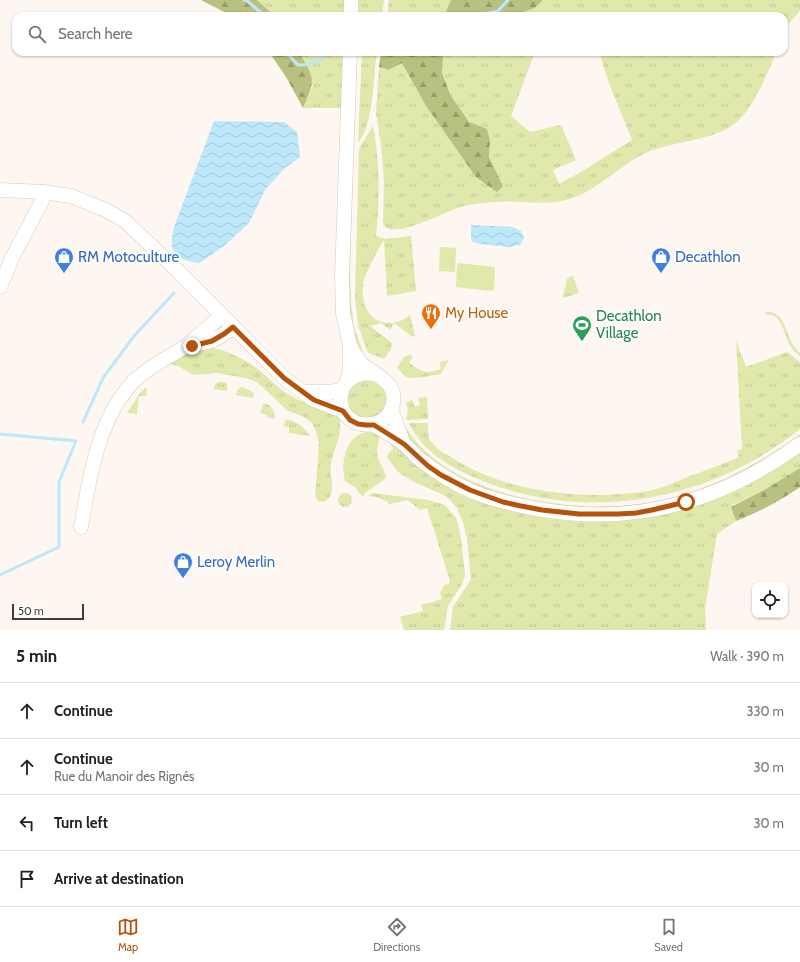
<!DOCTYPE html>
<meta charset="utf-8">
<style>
body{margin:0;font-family:Cabin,sans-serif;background:#f6f6f6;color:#202124}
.controls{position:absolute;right:12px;bottom:12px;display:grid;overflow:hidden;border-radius:8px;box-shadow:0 1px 3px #0004}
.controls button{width:36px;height:36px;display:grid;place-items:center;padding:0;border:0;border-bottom:1px solid #e0e0e0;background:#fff;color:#202124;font:20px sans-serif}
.scale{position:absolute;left:12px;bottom:10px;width:72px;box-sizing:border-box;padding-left:4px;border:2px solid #423b37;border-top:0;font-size:11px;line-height:14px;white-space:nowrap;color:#423b37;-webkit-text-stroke:3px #fff;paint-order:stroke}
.stop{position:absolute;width:12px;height:12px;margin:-9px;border:3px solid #b45309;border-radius:50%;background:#fff}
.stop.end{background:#b45309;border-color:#fff;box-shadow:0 1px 4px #0008}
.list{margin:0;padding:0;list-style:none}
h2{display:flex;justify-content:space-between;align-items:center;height:52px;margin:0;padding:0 16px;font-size:17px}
h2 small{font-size:13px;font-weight:400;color:#757577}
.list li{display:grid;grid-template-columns:26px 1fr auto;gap:12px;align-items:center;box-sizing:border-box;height:56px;padding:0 16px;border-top:1px solid #e0e0e0}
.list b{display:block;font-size:15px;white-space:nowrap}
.list p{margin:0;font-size:13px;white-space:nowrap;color:#757577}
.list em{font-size:13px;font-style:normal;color:#757577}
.icon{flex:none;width:22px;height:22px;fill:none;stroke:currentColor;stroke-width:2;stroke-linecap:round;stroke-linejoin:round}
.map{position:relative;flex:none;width:800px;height:630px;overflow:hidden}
.search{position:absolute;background:#fff;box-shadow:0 1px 3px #0004;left:12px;right:12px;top:12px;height:44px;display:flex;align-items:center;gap:10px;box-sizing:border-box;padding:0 14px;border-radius:12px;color:#757577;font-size:15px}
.sheet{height:276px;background:#fff}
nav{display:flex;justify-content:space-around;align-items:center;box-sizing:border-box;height:56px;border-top:1px solid #e0e0e0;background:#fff;font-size:11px;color:#757577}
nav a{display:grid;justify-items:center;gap:2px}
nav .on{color:#b45309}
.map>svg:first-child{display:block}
</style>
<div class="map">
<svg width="800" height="630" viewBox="0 0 800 630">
<defs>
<pattern id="grass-tufts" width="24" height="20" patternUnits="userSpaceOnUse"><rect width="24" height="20" fill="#e0e8ab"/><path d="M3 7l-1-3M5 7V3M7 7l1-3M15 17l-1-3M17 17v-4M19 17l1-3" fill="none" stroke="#c1c894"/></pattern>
<pattern id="forest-firs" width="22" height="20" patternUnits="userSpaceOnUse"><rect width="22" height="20" fill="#b9c180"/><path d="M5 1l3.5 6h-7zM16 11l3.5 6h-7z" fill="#989e6a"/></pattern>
<pattern id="water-waves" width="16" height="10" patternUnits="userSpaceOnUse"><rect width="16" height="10" fill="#bce8fa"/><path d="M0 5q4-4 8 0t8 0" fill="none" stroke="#a3c8d7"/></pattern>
</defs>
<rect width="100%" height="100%" fill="#fdf6f1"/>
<g fill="url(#grass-tufts)">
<path d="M257 0H346L345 16H275Z"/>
<path d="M357 0H384L382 16H356Z"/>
<path d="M389 0H451L444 16H387Z"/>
<path d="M543 0H800V11L784 29V16H512L535 8Z"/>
<path d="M299 52H345L344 108H303L313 86Z"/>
<path d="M362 52H377C373 77 374 124 358 143Z"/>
<path d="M446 52H535L511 116 530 132 561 125 576 160 553 170 559 184 581 172 632 140 609 83 599 52H776C769 71 753 108 738 121 716 140 683 140 656 149 625 159 603 187 573 198 548 207 523 200 497 202 487 202 475 204 464 206 447 210 402 236 387 228 385 227 384 225 383 223L384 180 381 145 376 113 379 67 389 70 402 63 426 106 451 142 503 186 489 157 490 141 469 122 451 96 442 73 443 57Z"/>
<path d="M356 58 350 275 351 303 354 327 363 352 360 353 354 338 348 306Z"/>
<path d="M373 126C380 163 380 198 376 236L385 239 411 236 416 291 387 296 384 240C379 248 364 275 363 284 360 307 373 330 400 321 403 320 407 317 410 315L415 336 413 337 394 323 390 330 381 323 370 326 392 343 391 349 384 359 369 353 367 351 358 325 355 298 359 151C360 145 369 133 373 126Z"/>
<path d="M573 276 579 293 562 298 565 289 567 278Z"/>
<path d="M767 312C783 311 786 331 792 343 794 347 797 350 800 353V356C797 353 793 351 791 347 784 337 783 312 766 315L765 313Z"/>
<path d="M736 340 746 367 787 352 800 362V429C709 502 586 524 478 479 451 468 422 451 409 423H428C428 429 427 438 432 443 437 450 447 455 454 459 508 493 586 501 648 491 661 489 673 483 685 478 703 471 721 465 739 457L737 451 742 449Z"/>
<path d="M210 347C228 351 246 359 260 371 269 378 277 387 286 393 302 403 321 409 338 415 345 434 334 445 331 464 329 472 333 481 332 489 332 495 329 499 324 502L318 501 315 496 319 445 317 434 312 423 303 416 288 411 257 382 246 378 217 373 194 375 178 366 167 363 183 354Z"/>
<path d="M409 355 413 356 409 363C424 373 424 374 441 369L440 362 449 360 441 374C433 375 413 380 406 377 403 375 400 370 397 368L404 357Z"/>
<circle cx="367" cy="399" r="20"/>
<path d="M219 382H225L227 384V391L213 389 216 383Z"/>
<path d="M242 387 251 391 254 394 253 398 236 395 238 389Z"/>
<path d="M145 388 147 389 146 396H139L137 414 127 413 141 392Z"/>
<path d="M427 397 428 419 406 420 408 410 406 402 412 400 415 407 420 405 418 398Z"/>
<path d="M263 404C271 403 275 411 275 419L267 417V415L260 413Z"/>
<path d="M286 420C296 420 305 428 310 436L289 433V427L283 426Z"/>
<path d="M405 426C447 498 577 516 653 502 706 492 756 466 800 434V438L780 453 715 487 645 507 584 509 515 500 470 484 434 463 410 441Z"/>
<path d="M373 431 380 433C380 440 377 446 377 453 377 462 386 469 386 478L365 493 363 497 359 493 356 488 345 481C341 465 344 439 363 433 366 432 370 432 373 431Z"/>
<path d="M389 438 468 494 641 517 800 450V468L766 489 731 506 736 521 717 534 705 608 706 630H450L453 607 471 579 467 539 464 525 457 508 446 496 414 482 398 472 387 457 388 454 393 449Z"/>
<path d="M372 493 428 500 445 505 456 518 461 538 465 575 462 584 448 606 444 630H404L400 617 423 611 421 605 442 599 440 593 444 585 449 584 450 581 427 508 420 510 408 500 389 504 388 502 376 497 368 496Z"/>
<circle cx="345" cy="500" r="7"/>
</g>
<g fill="url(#forest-firs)">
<path d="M201 0H257L275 16H232Z"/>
<path d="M451 0H543L535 8 512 16H444Z"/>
<path d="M269 52H299C315 80 316 79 303 108L286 77Z"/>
<path d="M381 52H446L443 57 442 73 451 96 469 122 487 129 490 141 489 157 503 186 497 192 476 177 426 106 402 63 389 70 379 67Z"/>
<path d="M800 468V487C780 501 759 512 736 521L731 507 766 489Z"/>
</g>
<g fill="#e0e8ab">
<path d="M440 247 456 248 455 272 439 271Z"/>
<path d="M459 263 495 267 494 289 491 291 456 287 457 265Z"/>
</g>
<g fill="url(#water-waves)">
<path d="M214 121 284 122 297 132 300 157 285 168 265 190 249 223 225 245 200 263C174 260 168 252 174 227Z"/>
<path d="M471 225 513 227 521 231 524 238 521 244 511 247 481 244 473 242 471 238Z"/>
</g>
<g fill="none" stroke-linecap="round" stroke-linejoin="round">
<g stroke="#bce8fa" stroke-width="3">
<path d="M244 0H246L265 16"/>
<path d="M474 16 498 11 508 0"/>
<path d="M286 52 298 65H304L324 58"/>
<path d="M83 422 103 378 134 336 174 293"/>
<path d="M0 434 76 441 59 482V547L0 575"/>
</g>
<g stroke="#dac9be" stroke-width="15">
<g id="minor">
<path d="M351 16V0"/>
<path d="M0 190 43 192 71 196 106 210 125 221 179 272 284 378 314 400 343 411"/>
<path d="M0 287 12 258 42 201 43 192"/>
<path d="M188 344 222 316"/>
<path d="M350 346C354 352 357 359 362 364 376 376 400 383 392 407 384 433 344 429 341 403 338 383 356 371 374 374"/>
<path d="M347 381 350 370V346L343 313 342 276 350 52"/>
<path d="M305 392H332L342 389"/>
<path d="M391 410 404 444"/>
<path d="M374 425C384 431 395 437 404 444 409 448 413 453 417 457 433 470 451 482 471 491 490 499 511 504 532 508 630 527 720 503 800 444"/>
<path d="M81 527C89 479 98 419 133 382 144 371 159 362 173 354 177 352 181 348 186 347 192 344 200 344 207 342 217 340 225 334 233 327"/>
</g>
</g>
<use href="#minor" stroke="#fff" stroke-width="14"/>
</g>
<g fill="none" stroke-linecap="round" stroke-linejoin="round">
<path stroke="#b45309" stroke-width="5" d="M192 346 212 341 224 334 233 327 284 378 314 400 343 411 350 420 358 424 366 425H374L404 444 428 466 441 475 470 490 503 502 521 506 542 510 579 514H618L636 513 652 510 686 502"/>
</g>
<defs>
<g id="shop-pin" transform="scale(1)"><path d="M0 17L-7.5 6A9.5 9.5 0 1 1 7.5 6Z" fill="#3f7fe0" stroke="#fff"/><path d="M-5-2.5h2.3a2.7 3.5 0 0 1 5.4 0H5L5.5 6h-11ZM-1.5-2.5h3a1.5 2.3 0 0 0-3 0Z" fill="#fff"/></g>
<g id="restaurant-pin" transform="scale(1)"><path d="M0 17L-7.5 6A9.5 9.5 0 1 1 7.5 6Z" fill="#e8710a" stroke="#fff"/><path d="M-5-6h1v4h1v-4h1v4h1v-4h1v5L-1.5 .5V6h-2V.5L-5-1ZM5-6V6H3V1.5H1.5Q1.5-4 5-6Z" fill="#fff"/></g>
<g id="stadium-pin" transform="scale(1)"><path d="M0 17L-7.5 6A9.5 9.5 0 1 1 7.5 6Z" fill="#2e9e5b" stroke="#fff"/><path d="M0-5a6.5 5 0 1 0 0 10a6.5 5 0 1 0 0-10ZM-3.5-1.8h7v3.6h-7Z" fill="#fff"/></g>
</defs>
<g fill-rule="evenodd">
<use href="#shop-pin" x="64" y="257"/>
<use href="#shop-pin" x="661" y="257"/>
<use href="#restaurant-pin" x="431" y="313"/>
<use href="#stadium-pin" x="582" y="325"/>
<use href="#shop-pin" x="183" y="562"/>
</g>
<g text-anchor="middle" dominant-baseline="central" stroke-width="3.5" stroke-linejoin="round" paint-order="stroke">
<g font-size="15" fill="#366cbe" stroke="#fff" text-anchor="start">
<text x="78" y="257">RM Motoculture</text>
<text x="675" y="257">Decathlon</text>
<text x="197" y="562">Leroy Merlin</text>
</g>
<g font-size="15" fill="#c56008" stroke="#fff" text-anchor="start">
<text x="445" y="313">My House</text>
</g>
<g font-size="15" fill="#27864d" stroke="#fff" text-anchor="start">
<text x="596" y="316">Decathlon<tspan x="596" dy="17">Village</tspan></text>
</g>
</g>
</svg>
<div class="controls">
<button><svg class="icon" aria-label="locate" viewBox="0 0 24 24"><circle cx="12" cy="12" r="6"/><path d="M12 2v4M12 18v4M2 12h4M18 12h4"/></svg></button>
</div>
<div class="scale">50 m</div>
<div class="stop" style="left:686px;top:502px"></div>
<div class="stop end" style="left:192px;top:346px"></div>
<div class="search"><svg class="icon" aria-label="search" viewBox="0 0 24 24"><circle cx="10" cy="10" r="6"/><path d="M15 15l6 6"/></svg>Search here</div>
</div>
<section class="sheet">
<h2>5 min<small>Walk · 390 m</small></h2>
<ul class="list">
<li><svg class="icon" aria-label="ahead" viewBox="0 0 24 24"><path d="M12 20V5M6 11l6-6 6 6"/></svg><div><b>Continue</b></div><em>330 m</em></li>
<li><svg class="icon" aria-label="ahead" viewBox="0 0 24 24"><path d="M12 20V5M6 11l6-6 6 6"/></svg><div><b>Continue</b><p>Rue du Manoir des Rignés</p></div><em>30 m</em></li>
<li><svg class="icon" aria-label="left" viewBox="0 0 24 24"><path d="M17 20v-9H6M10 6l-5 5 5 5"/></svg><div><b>Turn left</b></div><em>30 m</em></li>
<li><svg class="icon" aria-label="arrive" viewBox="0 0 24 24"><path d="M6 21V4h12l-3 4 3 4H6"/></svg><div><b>Arrive at destination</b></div></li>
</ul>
</section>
<nav>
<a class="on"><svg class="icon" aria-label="map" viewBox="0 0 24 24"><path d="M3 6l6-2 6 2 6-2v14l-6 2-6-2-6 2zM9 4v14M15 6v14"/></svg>Map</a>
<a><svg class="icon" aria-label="directions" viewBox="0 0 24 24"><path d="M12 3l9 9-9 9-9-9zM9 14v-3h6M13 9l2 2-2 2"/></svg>Directions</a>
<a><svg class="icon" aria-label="saved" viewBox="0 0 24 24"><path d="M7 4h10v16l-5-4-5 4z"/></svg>Saved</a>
</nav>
